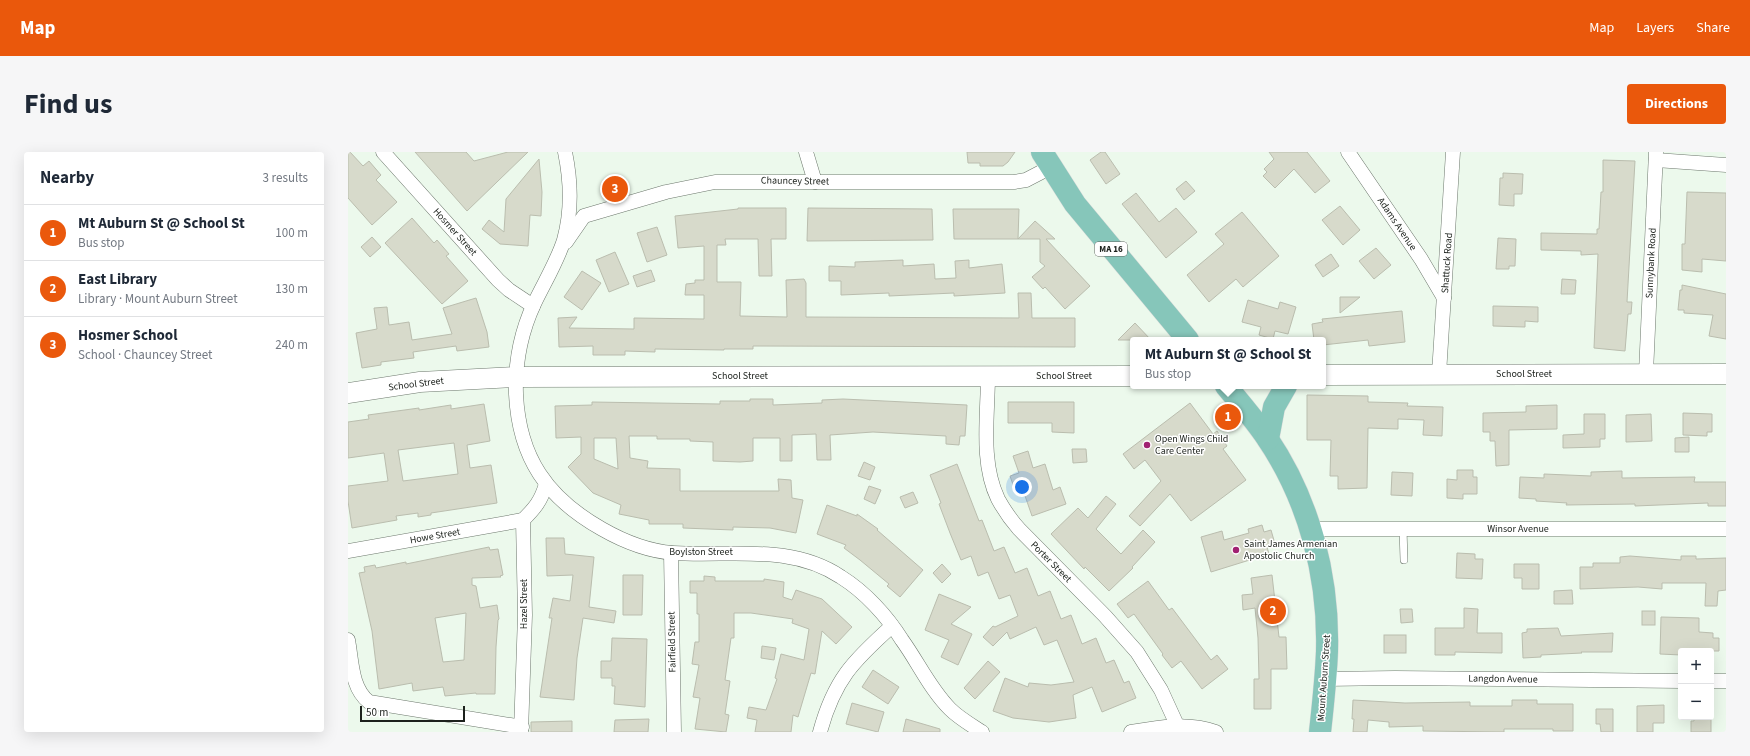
<!DOCTYPE html>
<meta charset="utf-8">
<style>
body{margin:0;font-family:"Source Sans 3",sans-serif;background:#f6f6f7;color:#1f2937}
.controls{position:absolute;right:12px;bottom:12px;display:grid;overflow:hidden;border-radius:4px;box-shadow:0 4px 16px #0002}
.controls button{width:36px;height:36px;display:grid;place-items:center;padding:0;border:0;border-bottom:1px solid #e0e1e3;background:#fff;color:#1f2937;font:20px sans-serif}
.scale{position:absolute;left:12px;bottom:10px;width:105px;box-sizing:border-box;padding-left:4px;border:2px solid #1c211c;border-top:0;font-size:11px;line-height:14px;white-space:nowrap;color:#1c211c;-webkit-text-stroke:3px #fff;paint-order:stroke}
.you{position:absolute;left:674px;top:335px;width:14px;height:14px;margin:-10px;border:3px solid #fff;border-radius:50%;background:#1a73e8;box-shadow:0 0 0 6px #1a73e833}
.badge{display:grid;place-items:center;width:26px;height:26px;border-radius:50%;background:#ea580c;color:#fff;font-size:13px;font-weight:700}
.pin{position:absolute;translate:-50% -50%;border:2px solid #fff;box-shadow:0 1px 4px #0006}
.popup{position:absolute;left:782px;top:185px;width:196px;height:52px;box-sizing:border-box;display:grid;place-content:center;border-radius:4px;background:#fff;filter:drop-shadow(0 1px 3px #0005);font-size:13px;white-space:nowrap;color:#747a83}
.popup b{font-size:15px;color:#1f2937}
.popup::after{content:'';position:absolute;left:50%;top:100%;margin-left:-8px;border:8px solid transparent;border-top-color:#fff}
.list{margin:0;padding:0;list-style:none}
h2{display:flex;justify-content:space-between;align-items:center;height:52px;margin:0;padding:0 16px;font-size:17px}
h2 small{font-size:13px;font-weight:400;color:#747a83}
.list li{display:grid;grid-template-columns:26px 1fr auto;gap:12px;align-items:center;box-sizing:border-box;height:56px;padding:0 16px;border-top:1px solid #e0e1e3}
.list b{display:block;font-size:15px;white-space:nowrap}
.list p{margin:0;font-size:13px;white-space:nowrap;color:#747a83}
.list em{font-size:13px;font-style:normal;color:#747a83}
.map{position:relative;flex:none;width:1378px;height:580px;overflow:hidden;border-radius:4px}
header{display:flex;align-items:center;gap:24px;box-sizing:border-box;height:56px;padding:0 20px;background:#ea580c;color:#fff}
header strong{font-size:19px}
nav{display:flex;gap:22px;margin-inline-start:auto;font-size:14px}
.intro{display:flex;align-items:center;justify-content:space-between;box-sizing:border-box;height:96px;padding:0 24px}
h1{margin:0;font-size:28px}
.button{padding:10px 18px;border-radius:4px;background:#ea580c;color:#fff;font-size:14px;font-weight:700}
main{display:flex;gap:24px;padding:0 24px}
aside{flex:1;background:#fff;border-radius:4px;box-shadow:0 4px 16px #0002}
.map>svg:first-child{display:block}
</style>
<header>
<strong>Map</strong>
<nav><a>Map</a><a>Layers</a><a>Share</a></nav>
</header>
<div class="intro"><h1>Find us</h1><a class="button">Directions</a></div>
<main>
<aside>
<h2>Nearby<small>3 results</small></h2>
<ul class="list">
<li><span class="badge">1</span><div><b>Mt Auburn St @ School St</b><p>Bus stop</p></div><em>100 m</em></li>
<li><span class="badge">2</span><div><b>East Library</b><p>Library · Mount Auburn Street</p></div><em>130 m</em></li>
<li><span class="badge">3</span><div><b>Hosmer School</b><p>School · Chauncey Street</p></div><em>240 m</em></li>
</ul>
</aside>
<div class="map">
<svg width="1378" height="580" viewBox="0 0 1378 580">
<rect width="100%" height="100%" fill="#ecf9ec"/>
<g fill="#d7dacb" stroke="#babdae" fill-rule="evenodd">
<path d="M0 0H2L15 14 21 9 33 23 28 28 49 50 24 73 0 46Z"/>
<path d="M67 0H118L126 9 160 0H180L119 59Z"/>
<path d="M619 0H667L660 10 655 14H632V11H620Z"/>
<path d="M753 0H757L772 22 758 32 742 8Z"/>
<path d="M921 0H959L982 29 967 41 946 17 927 36 915 24 919 20 916 17 926 7Z"/>
<path d="M191 7 194 40 193 64 182 63 180 94 152 92 134 77 141 68 156 80 158 47Z"/>
<path d="M1255 8 1287 9 1279 150H1284L1283 162H1280L1277 199 1246 196 1250 102 1233 103V99L1193 98V81L1249 82V77H1251L1253 40H1255Z"/>
<path d="M1155 21 1175 22 1174 42H1166V54L1151 53 1152 26H1155Z"/>
<path d="M838 29 847 39 836 48 828 37Z"/>
<path d="M1339 40 1378 41V109L1354 107V120L1334 118V92H1337Z"/>
<path d="M788 41 811 70 828 56 849 80 818 106 774 52Z"/>
<path d="M992 54 1012 78 995 93 974 68Z"/>
<path d="M390 56H438V87H423L424 124H411L410 87H377L378 93H369V130H393L392 164 439 165 438 128 456 127 458 131V165L671 166 670 141H683L684 166H727V195L405 194V197H376V198L307 197V200L277 199V203H245V194L211 195 210 166 229 165 221 176 286 177V166L356 167V143H337L338 132 347 131V128H356V94L330 96 327 64 390 57Z"/>
<path d="M460 56 584 57 585 88 459 89Z"/>
<path d="M605 57H671L670 87H606Z"/>
<path d="M894 60 931 104 895 135 888 127 861 150 839 123 876 92 867 82Z"/>
<path d="M64 66 86 91 89 88 101 102 98 104 120 129 94 152 37 91Z"/>
<path d="M687 69 707 87H698L742 134 717 157 697 135 695 137 684 125 697 114 692 110V87H670Z"/>
<path d="M309 75 319 103 299 110 289 81Z"/>
<path d="M24 85 33 95 22 105 13 95Z"/>
<path d="M1150 86 1168 87 1167 114H1161V117H1148Z"/>
<path d="M1028 96 1043 113 1026 127 1011 109Z"/>
<path d="M267 100 281 132 261 140 248 108Z"/>
<path d="M983 102 991 114 975 125 967 113Z"/>
<path d="M555 108V114L586 112 587 127 608 126 607 109 621 108V116L654 112 657 141 606 144V141L541 144V141L493 143V129H481V114L507 115V110Z"/>
<path d="M303 118 307 129 289 135 285 124Z"/>
<path d="M234 119 253 131 234 158 216 145Z"/>
<path d="M1214 127 1228 128 1227 142H1213Z"/>
<path d="M1334 133 1378 142V187L1361 184 1365 163 1336 161V158H1330L1332 138H1334Z"/>
<path d="M992 145H1012L992 161Z"/>
<path d="M128 146 139 180 141 195 109 199 108 194 65 200 66 206 33 210V213L14 216 8 181 29 177 26 156 39 155 41 173 61 170 64 188 104 182 95 156Z"/>
<path d="M900 148 930 157 932 150 948 155 940 182 927 179 925 187 911 183 913 175 894 170Z"/>
<path d="M1145 154 1190 155V170L1177 169V175L1145 174Z"/>
<path d="M1054 159 1057 190 1021 194 1020 188 975 193V188H966L964 172 975 170 974 167Z"/>
<path d="M787 171 803 188H770Z"/>
<path d="M959 243 1020 244V250L1060 251 1059 254 1095 255 1094 284 1075 283 1076 268 1050 267V277L1020 276 1019 336 990 337V324H982L983 288H959Z"/>
<path d="M402 247H425V253L474 251V248L495 247 619 253 617 284H612L611 293 598 292V284L525 280 482 283 483 308H469L468 282 444 283V309H432V286H405V309L392 310 365 309V290L342 289V287H309V284H281L282 306 300 309 299 316 332 317V339H431L430 327 443 328 444 346 455 348 448 381 422 376 385 375V378L335 376V372H301V368L271 362 273 353 245 341 220 315 233 302V285L208 286 207 254 244 253V250L372 252V249H402ZM246 286H268L270 317 246 307Z"/>
<path d="M660 250H726V281L704 280V271H660Z"/>
<path d="M842 251 865 282 869 279 879 294 875 297 898 328 843 369 822 342 792 374 781 364 813 329 797 308 786 317 775 302Z"/>
<path d="M136 252 142 289 119 293 122 316 143 313 149 351 83 361V363L70 365V361L48 364 49 368 4 376 0 349V334L40 329 36 301 0 306V270L21 267 20 263 71 256V258L103 253V257ZM106 291 110 322 55 329 50 298Z"/>
<path d="M1209 253V277L1161 278V313L1148 314 1147 289H1142V280H1135V261L1178 260V254Z"/>
<path d="M1335 261 1364 262V280H1359V284L1335 283Z"/>
<path d="M1236 262H1257V287H1252V295L1215 296V283L1236 282Z"/>
<path d="M1303 262 1304 289 1278 290V263Z"/>
<path d="M1341 285V300H1327V286Z"/>
<path d="M724 297H738L739 310 725 311Z"/>
<path d="M680 299 685 316 697 312 705 338 712 335 718 352 684 364 675 338 668 341 662 324 671 321 665 304Z"/>
<path d="M516 310 527 315 522 328 510 324Z"/>
<path d="M609 312 631 369 634 368 646 399 656 395 667 421 679 416 690 444 702 439 713 467 723 463 734 492 748 486 758 511 766 508 776 531 781 529 788 546 754 560 744 535 725 543 728 566 701 570 665 566 645 559 657 526 680 535 681 531 703 533 726 530 709 488 696 493 688 475 662 487 659 480 645 494 635 485 645 474 647 475 670 464 662 443 651 447 640 420 630 424 623 404 613 408 602 381 591 352 593 351 582 323Z"/>
<path d="M1109 318H1125V325H1129V342H1115V347L1099 346V327L1109 328Z"/>
<path d="M1274 319V326L1347 325 1346 330H1378V354H1360V351L1287 354V352L1218 353 1219 351 1188 349V347L1171 346 1172 325 1196 326V322L1243 324V320Z"/>
<path d="M1044 320 1065 321 1064 344 1043 343Z"/>
<path d="M521 334 533 338 527 352 516 347Z"/>
<path d="M565 340 570 351 557 356 552 345Z"/>
<path d="M758 344 768 352 748 377 773 402 795 378 807 390 784 415 785 416 761 439 737 415 736 417 703 382 730 356 740 366Z"/>
<path d="M479 353 509 364V362L530 377 529 378 575 418 552 445 539 434 541 432 512 408 496 396 498 393 469 382Z"/>
<path d="M914 373 916 380 923 378 927 392 919 395 921 402 863 420 853 385 874 379 876 388 901 381 900 377Z"/>
<path d="M198 386H216L217 402 246 405 241 455 268 459 266 471 235 466 229 506 226 548 192 545 204 466H201L205 446 222 449 225 423 199 424Z"/>
<path d="M141 395 142 398 150 397 155 423 152 424 153 425 124 426V433L128 434 132 456 149 453 151 467 150 468 148 495 147 542H128V541L97 544 95 535 65 539 64 531 31 537 24 479 11 421 17 420 16 415 27 413 28 416 58 410V412ZM118 461 116 508 95 510 87 466Z"/>
<path d="M1109 401 1127 402V407H1135L1134 427 1108 426Z"/>
<path d="M1282 404 1333 408V404H1348V407L1378 406V438L1370 439 1369 454H1357L1358 431H1314V437L1290 435 1232 437V415H1245V411H1272V405Z"/>
<path d="M594 412 603 422 594 431 585 421Z"/>
<path d="M1166 412H1191V437H1174V426H1166Z"/>
<path d="M275 423H295L294 463H275Z"/>
<path d="M924 423 931 485H938L939 517H923V557H906V527H911L910 486 907 456 895 458 894 443 905 442 903 426Z"/>
<path d="M356 424 367 425V429H416V427L436 430 435 445 444 448 448 438 474 447 504 475 488 492 474 479 467 522 463 521 450 565 445 563 443 580H407L409 568 399 566 401 555 418 558 429 527 427 526 433 502 456 508 461 477 444 471 445 467 403 461H386V486H383L377 528 382 529 377 562 381 563 378 580 347 577 352 546 345 545 351 513 344 512 347 490H351V462H349V441H342V429H356Z"/>
<path d="M800 429 821 458 824 456 863 508 869 503 880 517 854 537 833 509 824 516 814 503 815 502 786 462 780 466 769 452Z"/>
<path d="M1224 438 1225 452H1206V439Z"/>
<path d="M591 442 623 455 603 472 624 482 610 513 593 505 601 488 577 478Z"/>
<path d="M1116 456 1130 457 1129 481H1154V501L1107 500V503H1087V476H1116Z"/>
<path d="M1052 457H1064L1065 470 1053 471Z"/>
<rect x="1294" y="459" width="13" height="14"/>
<path d="M1313 465 1351 466V480L1365 481V486H1371V499H1333V503L1312 502Z"/>
<path d="M1210 476 1213 484 1265 481 1264 500H1233L1234 501 1193 503V505L1175 506 1174 481 1179 480V477Z"/>
<rect x="1036" y="483" width="22" height="18"/>
<path d="M264 486 299 487 297 555 266 552 267 534H264V526H253V509H263Z"/>
<path d="M414 494 428 496 426 508 413 506Z"/>
<path d="M640 509 652 520 627 547 616 536Z"/>
<path d="M525 518 551 535 540 552 514 535Z"/>
<path d="M1005 548 1057 551 1122 550V554H1164V548H1189V552H1225V579H1205V577H1156V580L1075 579V574L1041 575V570L1020 568 1019 580H1005L1006 567H1004Z"/>
<path d="M504 551 536 560 530 580 498 572Z"/>
<path d="M1316 553V571H1305V580H1289V554Z"/>
<path d="M1248 557H1265V580H1253L1252 572H1248Z"/>
<path d="M1346 565H1363V580H1343V569H1346Z"/>
<path d="M301 567 300 580H266L267 568Z"/>
<path d="M558 567 592 577V580H555Z"/>
<path d="M224 569V580H183V570Z"/>
</g>
<g fill="none" stroke-linecap="round" stroke-linejoin="round">
<g stroke="#6d786d" stroke-width="8">
<path id="lane" d="M1055 377 1056 408"/>
</g>
<g stroke="#6d786d" stroke-width="15">
<g id="street">
<path d="M35 0 150 128 161 138 185 154"/>
<path d="M217 0C223 29 224 59 216 88 209 110 196 131 186 152 173 180 167 211 168 242 171 306 199 346 254 377 275 389 300 399 325 401 382 405 442 391 493 425 517 440 539 464 554 488 570 510 582 537 602 557 611 566 623 573 634 580"/>
<path d="M458 0 467 30"/>
<path d="M1000 0 1073 107 1096 146"/>
<path d="M1308 8 1378 13"/>
<path d="M218 90 236 64 318 40 367 30H666L678 28 703 15"/>
<path d="M1298 221 1308 0"/>
<path d="M1091 222 1105 0"/>
<path d="M640 223C640 263 632 310 650 347 656 358 663 368 671 377L757 464 789 500 813 538 829 573"/>
<path d="M963 377H1378"/>
<path d="M0 399 175 368"/>
<path d="M323 401 326 580"/>
<path d="M0 488C4 509 3 536 21 550L174 575"/>
<path d="M977 527 1047 526 1333 529"/>
<path d="M1363 529H1378"/>
<path d="M173 580 177 463 175 368C187 356 193 349 198 332"/>
<path d="M472 580C486 528 505 509 544 474"/>
<path d="M783 580C811 575 840 570 868 580"/>
</g>
</g>
<g stroke="#6d786d" stroke-width="21">
<g id="secondary">
<path d="M975 223 1378 222"/>
<path d="M0 241 72 230 168 225 785 224"/>
</g>
</g>
<g stroke="#dbdbdb" stroke-width="23">
<g id="primary">
<path d="M694 0 727 52 840 188"/>
<path d="M878 234C892 251 907 268 919 286 961 348 981 424 979 499 978 526 975 553 972 580"/>
<path d="M920 287 926 255 938 234"/>
</g>
</g>
<use href="#lane" stroke="#fff" stroke-width="7"/>
<use href="#street" stroke="#fff" stroke-width="14"/>
<use href="#secondary" stroke="#fff" stroke-width="20"/>
<use href="#primary" stroke="#86c6ba" stroke-width="22"/>
</g>
<g fill="#a12172" stroke="#fff" stroke-width="1.5">
<circle cx="799" cy="293" r="4"/>
<circle cx="888" cy="398" r="4"/>
</g>
<g text-anchor="middle" dominant-baseline="central" stroke-width="3" stroke-linejoin="round" paint-order="stroke">
<rect fill="#fff" stroke="#606460" stroke-width="1" x="747" y="90" width="32" height="14" rx="3"/>
<g font-size="9" font-weight="bold" fill="#1c211c">
<text x="763" y="97">MA 16</text>
</g>
<g font-size="10" fill="#1c211c" stroke="#fff">
<text transform="translate(447 29) rotate(1)">Chauncey Street</text>
<text transform="translate(1049 72) rotate(56)">Adams Avenue</text>
<text transform="translate(107 80) rotate(48)">Hosmer Street</text>
<text transform="translate(1099 111) rotate(-86)">Shattuck Road</text>
<text transform="translate(1303 111) rotate(-87)">Sunnybank Road</text>
<text x="1176" y="222">School Street</text>
<text x="392" y="224">School Street</text>
<text x="716" y="224">School Street</text>
<text transform="translate(68 232) rotate(-7)">School Street</text>
<text x="1170" y="377">Winsor Avenue</text>
<text transform="translate(87 384) rotate(-10)">Howe Street</text>
<text x="353" y="400">Boylston Street</text>
<text transform="translate(703 410) rotate(45)">Porter Street</text>
<text transform="translate(176 452) rotate(-90)">Hazel Street</text>
<text transform="translate(324 490) rotate(-91)">Fairfield Street</text>
<text transform="translate(976 526) rotate(-86)">Mount Auburn Street</text>
<text transform="translate(1155 527) rotate(1)">Langdon Avenue</text>
</g>
<g font-size="10" fill="#1c211c" stroke="#fff" text-anchor="start">
<text x="807" y="287">Open Wings Child<tspan x="807" dy="12">Care Center</tspan></text>
<text x="896" y="392">Saint James Armenian<tspan x="896" dy="12">Apostolic Church</tspan></text>
</g>
</g>
</svg>
<div class="controls">
<button>+</button>
<button>−</button>
</div>
<div class="scale">50 m</div>
<div class="you"></div>
<div class="pin badge" style="left:880px;top:265px">1</div>
<div class="popup"><b>Mt Auburn St @ School St</b>Bus stop</div>
<div class="pin badge" style="left:925px;top:459px">2</div>
<div class="pin badge" style="left:267px;top:37px">3</div>
</div>
</main>
